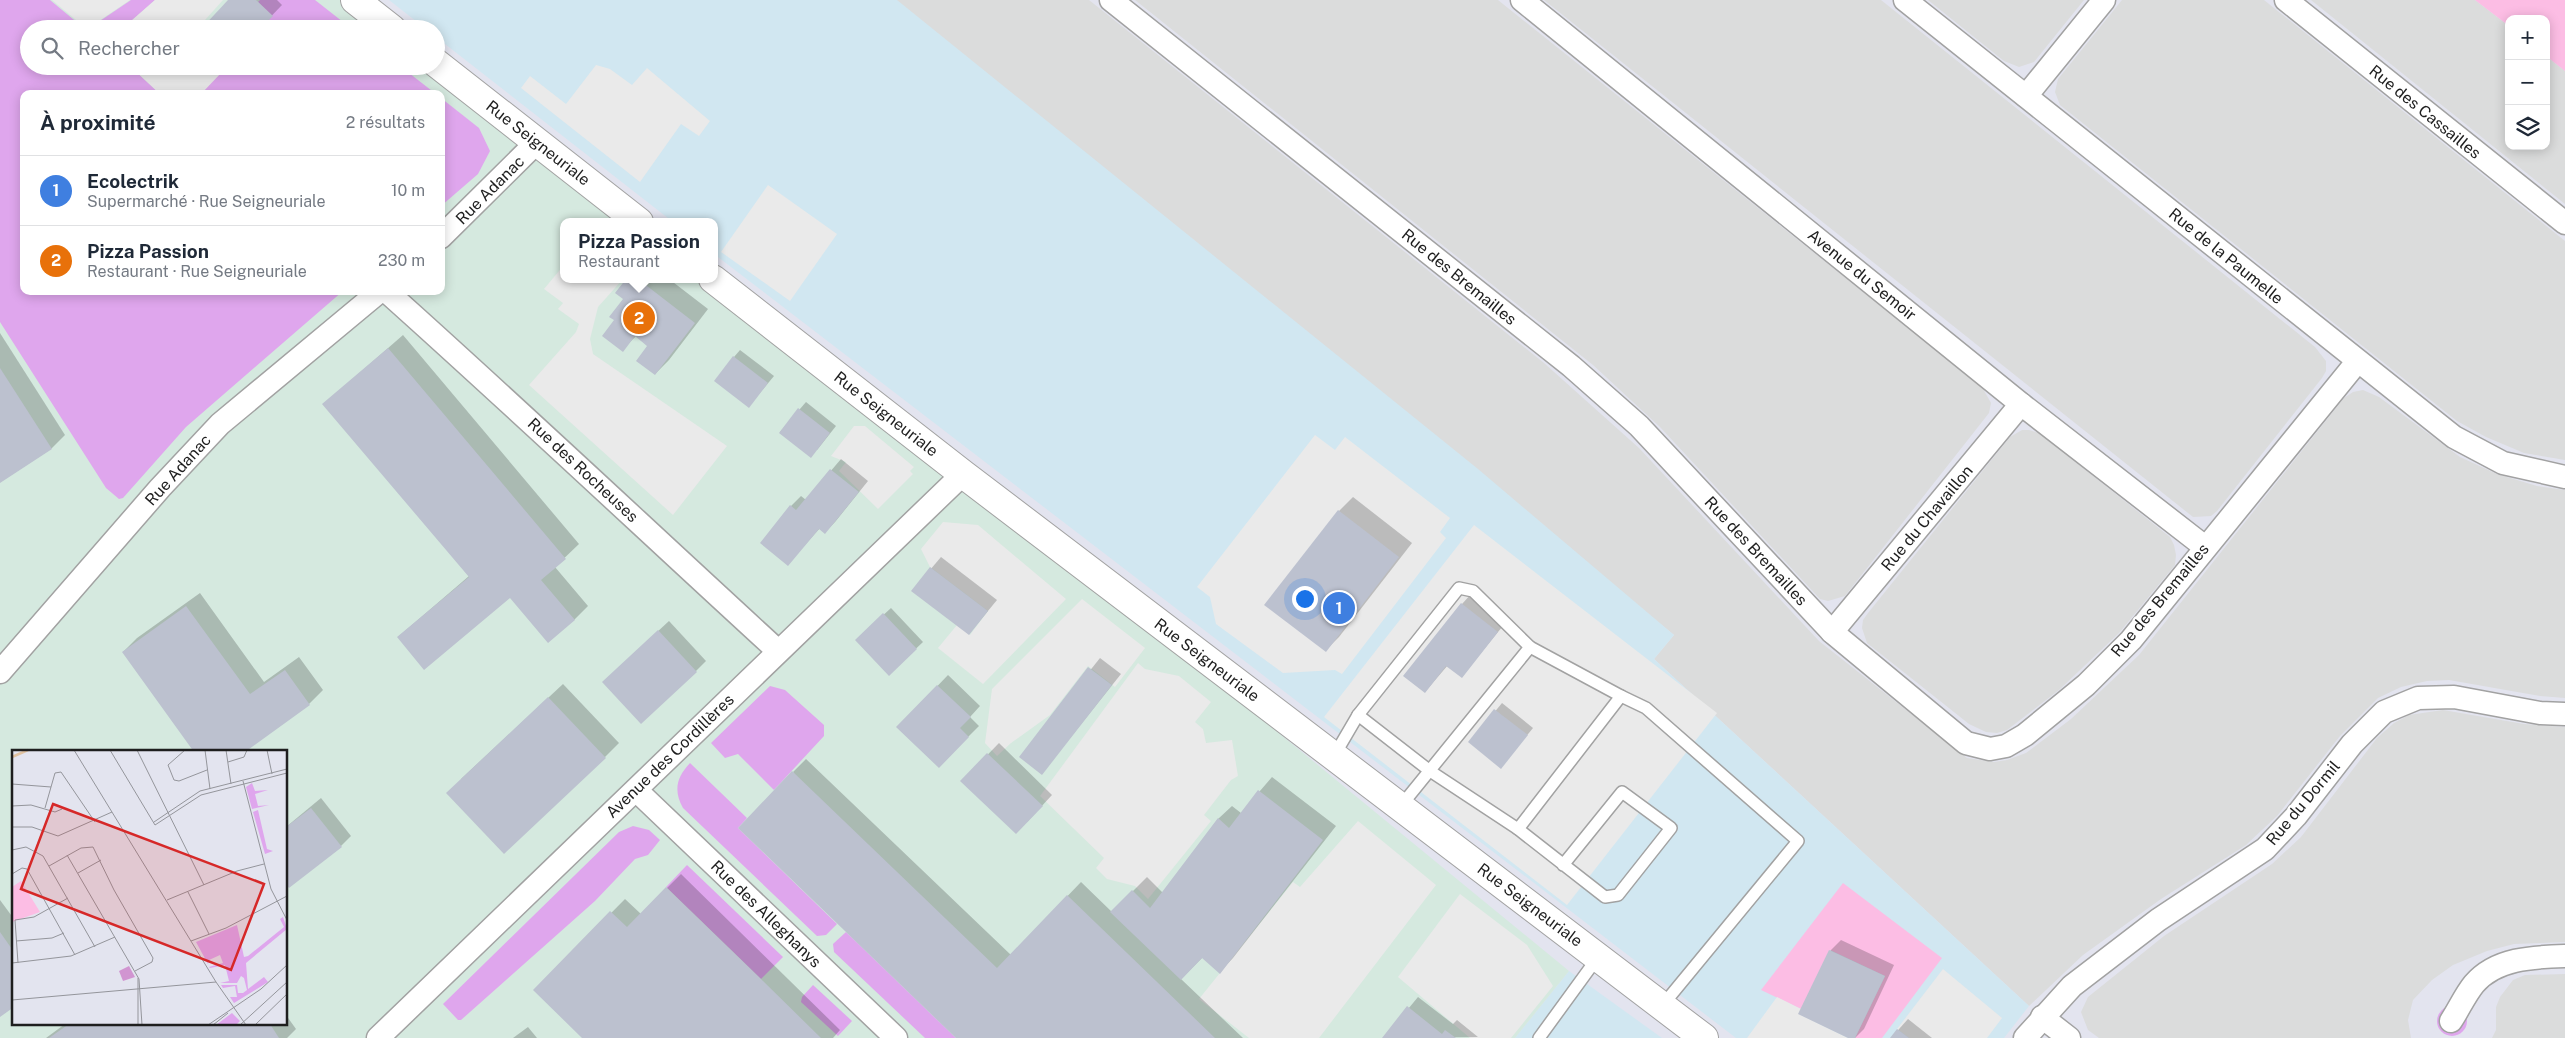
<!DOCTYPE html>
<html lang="fr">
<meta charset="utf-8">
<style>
body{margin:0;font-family:"Public Sans",sans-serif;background:#f6f6f7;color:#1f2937}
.controls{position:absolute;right:15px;top:15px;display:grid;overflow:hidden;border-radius:10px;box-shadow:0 2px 12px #0003}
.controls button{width:45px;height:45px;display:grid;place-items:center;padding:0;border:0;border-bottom:1px solid #e0e1e3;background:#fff;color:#1f2937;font:25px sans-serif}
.you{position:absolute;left:1304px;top:598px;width:18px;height:18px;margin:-12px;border:4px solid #fff;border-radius:50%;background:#1a73e8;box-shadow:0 0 0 8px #1a73e833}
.badge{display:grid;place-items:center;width:32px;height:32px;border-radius:50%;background:#111827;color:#fff;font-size:16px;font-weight:700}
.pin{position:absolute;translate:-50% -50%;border:2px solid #fff;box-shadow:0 1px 5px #0006}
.popup{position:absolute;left:560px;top:218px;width:158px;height:65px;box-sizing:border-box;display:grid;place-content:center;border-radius:10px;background:#fff;filter:drop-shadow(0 1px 4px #0005);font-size:16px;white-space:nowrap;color:#747a83}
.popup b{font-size:19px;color:#1f2937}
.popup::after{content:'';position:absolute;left:50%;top:100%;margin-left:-10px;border:10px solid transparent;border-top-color:#fff}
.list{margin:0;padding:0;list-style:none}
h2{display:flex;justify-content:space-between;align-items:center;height:65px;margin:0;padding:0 20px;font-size:21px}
h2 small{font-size:16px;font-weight:400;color:#747a83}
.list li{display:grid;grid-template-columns:32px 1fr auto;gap:15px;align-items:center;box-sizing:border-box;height:70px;padding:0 20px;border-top:1px solid #e0e1e3}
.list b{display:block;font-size:19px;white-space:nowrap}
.list p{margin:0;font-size:16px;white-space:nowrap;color:#747a83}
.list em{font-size:16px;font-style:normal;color:#747a83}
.icon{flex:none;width:28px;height:28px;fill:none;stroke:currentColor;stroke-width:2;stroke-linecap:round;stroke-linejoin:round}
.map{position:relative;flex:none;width:2565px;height:1038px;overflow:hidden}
.search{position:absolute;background:#fff;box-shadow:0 2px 12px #0003;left:20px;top:20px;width:425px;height:55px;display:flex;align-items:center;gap:12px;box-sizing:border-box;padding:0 18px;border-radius:28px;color:#747a83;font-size:19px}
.panel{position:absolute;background:#fff;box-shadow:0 2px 12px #0003;left:20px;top:90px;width:425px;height:205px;border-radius:10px}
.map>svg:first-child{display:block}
</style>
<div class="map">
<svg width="2565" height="1038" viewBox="0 0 2565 1038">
<rect width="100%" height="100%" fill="#e3e4ef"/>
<g fill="#dbdcdc">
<path d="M896 0H1089L1544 363 1639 448 1819 641 1967 758 1994 762 2007 760 2026 753 2071 719 2139 655 2344 398 2353 392 2363 390 2379 397 2460 457 2497 474 2537 486 2565 490V698L2540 696 2449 680 2427 681 2401 687 2378 698 2340 736 2277 816 2246 845 2161 899 2083 955 2029 1006 1654 659 1674 635Z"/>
<path d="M1135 0H1498L1982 387 1991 403 1989 413 1845 596 1828 601 1820 599 1660 427 1593 365Z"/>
<path d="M1544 0H1881L2315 347 2326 361V371L2322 378 2217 511 2211 516 2193 517Z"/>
<path d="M1928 0H2084L2034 62 2019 67 2004 61Z"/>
<path d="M2122 0H2264L2565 241V460L2524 453 2486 437 2457 421 2060 105 2055 92 2058 79Z"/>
<path d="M2311 0H2475L2509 26V146H2546V56L2565 71V204Z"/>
<path d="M2022 430H2029L2039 433 2170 537 2174 545 2176 555 2175 565 2119 633 2059 690 2007 730 1997 733 1986 732 1969 724 1867 643 1862 628 1863 620 1868 613 2010 437Z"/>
<path d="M2443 710 2524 724 2565 727V942L2514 944 2487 951 2453 965 2432 980 2413 1000 2408 1020 2411 1038H2099L2088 1030 2081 1012 2088 997 2164 936 2272 864 2301 837 2377 738 2394 723 2409 715Z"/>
<path d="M2565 974V1038H2492L2496 1030V1007L2500 997 2513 980 2525 975Z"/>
</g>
<g fill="#d1e7f1">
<path d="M389 0H897L1478 469 1674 635 1654 659 2029 1006 2004 1038H1736L714 254V222H673L436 37V29H426Z"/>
<path d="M1569 971 1662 1038H1515Z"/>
</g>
<path fill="#d5e9df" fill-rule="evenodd" d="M0 0H355L392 29H29V66H436L639 222H564V279H713L963 474 1569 971 1515 1038H0ZM24 94H441V291H24ZM14 752H286V1024H14Z"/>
<g fill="#dfa6ed">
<path d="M0 0H50L85 29H29V66H130L160 94H24V291H343L186 427 123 498 119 499 106 488 0 322Z"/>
<path d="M131 0H155L122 29H88Z"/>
<path d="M260 0H315L352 29H260L272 16 258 2Z"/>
<path d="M225 66H400L436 94H201Z"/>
<path d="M441 98 479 128 490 151 478 174 441 206Z"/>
<path d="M770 686 785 690 824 725V736L774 790 738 754 725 758 711 743Z"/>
<path d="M690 763 747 818 738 828 837 924 826 935 817 936 683 808C673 790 677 777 690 763Z"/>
<path d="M633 826 649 830 660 840 648 855 635 859 595 901 461 1020H458L443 1004 619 832Z"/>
<path d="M687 865 783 957 761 979 666 887Z"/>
<path d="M846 932 956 1038H925L834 952 833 944Z"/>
<path d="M813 985 852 1021 838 1036 801 1002 802 997Z"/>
<circle cx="2452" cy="1021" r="15"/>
</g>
<g fill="#fcbde4">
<path d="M2475 0H2565V71L2546 56V19H2509V26Z"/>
<path d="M1843 883 1942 958 1882 1038H1855L1885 976 1830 950 1801 1009 1761 990Z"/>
</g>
<g fill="#eaeaea">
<path d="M52 0H130L87 29Z"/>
<path d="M155 0H223L197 29H122Z"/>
<path d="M596 65 610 69 632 85 647 68 710 121 699 136 681 124 640 182 521 88 530 76 566 104Z"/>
<path d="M130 66H216L222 72 201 94H160Z"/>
<path d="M768 185 837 234 790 301 721 252Z"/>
<path d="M564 265V279H623L598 307 590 339 593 354 727 446 673 515 529 385 576 332 579 324 558 309 563 303 544 289Z"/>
<path d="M854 426H865L914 467 910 471 913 474 878 509 839 471 846 462 831 456Z"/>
<path d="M1315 435 1335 450 1345 437 1450 518 1440 532 1446 538 1342 674 1335 670 1283 673 1216 624 1210 597 1197 587Z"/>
<path d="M943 522 978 525 1066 599 983 684 938 648 957 625 970 635 988 611 930 567 921 549Z"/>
<path d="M1474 525 1717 713 1567 905 1324 717Z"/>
<path d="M1082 599 1145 648 1115 687 1088 666 1050 715 1011 743 997 756 985 743 992 689Z"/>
<path d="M1138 663 1145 669 1179 676 1211 702 1195 722 1203 729 1206 743 1232 740 1238 776 1231 780 1204 815 1211 821 1148 899 1135 886 1107 879 1096 868 1104 858 1040 796Z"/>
<path d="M1358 821 1436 885 1319 1038H1249L1199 999 1293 882 1300 887Z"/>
<path d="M1460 894 1527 945 1553 986 1511 1038H1470L1398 977Z"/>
<path d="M1943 969 2002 1018 1987 1038H1909L1897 1029Z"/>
<path d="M1777 997 1801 1009 1799 1014 1848 1038H1747Z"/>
</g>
<g fill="#0003">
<path d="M230 0H277L282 5 259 29Z"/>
<path d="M628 279H669L708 309 669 360 655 374 649 346 636 336 622 350 615 320 625 299Z"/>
<path d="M0 333 65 435 52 448 0 482Z"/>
<path d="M403 335 579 544 555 567 588 606 574 620 511 596 398 637 469 576 324 404Z"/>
<path d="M740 350 774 376 749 406 734 357Z"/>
<path d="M806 402 836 426 817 450 780 432Z"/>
<path d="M841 459 868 481 835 522 825 532 820 528 788 564 791 506 801 496 806 500Z"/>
<path d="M1353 497 1412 543 1339 637 1326 650 1339 511Z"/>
<path d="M941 557 997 600 969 634 913 590Z"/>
<path d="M200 593 264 682 299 657 323 690 309 704 243 752 123 652 137 638Z"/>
<path d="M1472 593 1507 621 1462 676 1448 665 1425 692 1462 604Z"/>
<path d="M891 608 923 642 889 674 856 640Z"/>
<path d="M669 621 706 661 696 671 614 672Z"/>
<path d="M1100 658 1121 674 1042 773 1021 757Z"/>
<path d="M948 675 980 706 970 717 979 726 939 766 898 727Z"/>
<path d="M563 684 619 743 605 757 461 779Z"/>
<path d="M1502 703 1533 728 1501 767 1470 742Z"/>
<path d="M999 743 1052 795 1027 822 962 781Z"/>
<path d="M806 759 1011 955 1081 882 1112 912 1147 877 1163 893 1218 819 1232 806 1241 813 1272 777 1336 826 1233 958 1220 972 1203 957 1181 979 1243 1038H958L793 772Z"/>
<path d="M321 798 351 836 341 846 286 882V827Z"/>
<path d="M681 874 840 1030 833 1038H584L535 990 625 899 641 914Z"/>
<path d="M0 900 14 919V1006L0 1016Z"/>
<path d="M1841 940 1894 965 1864 1029 1855 1038H1851L1830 951Z"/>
<path d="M1418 997 1453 1024 1457 1020 1478 1037 1384 1038Z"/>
<path d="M286 1015 296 1029 287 1038H46L65 1024H286Z"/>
<path d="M1908 1019 1932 1038H1891Z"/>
<path d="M528 1027 537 1038H513Z"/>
</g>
<g fill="#bcc1cf">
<path d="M228 0H256L273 16 260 29H201Z"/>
<path d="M626 279H638L695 323 655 375 636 361 647 346 635 336 623 352 602 336 614 320 609 317 623 299 615 293Z"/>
<path d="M388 348 566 559 541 580 575 620 548 643 510 598 424 670 397 637 469 577 322 404Z"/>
<path d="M733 356 768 383 749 408 714 381Z"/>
<path d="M0 368 52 449 0 483Z"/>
<path d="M798 408 830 433 811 458 779 433Z"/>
<path d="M830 469 859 492 825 534 819 529 788 566 760 543 790 505 796 510Z"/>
<path d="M1338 510 1399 557 1326 652 1264 605Z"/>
<path d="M930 567 988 611 969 635 911 591Z"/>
<path d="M1461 603 1498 632 1462 678 1446 666 1425 693 1403 676Z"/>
<path d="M186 606 250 694 285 670 310 705 245 752H194L122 652Z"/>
<path d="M883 613 917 649 889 676 855 640Z"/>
<path d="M658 630 697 672 641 724 602 682Z"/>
<path d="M1088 667 1112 685 1042 775 1019 757Z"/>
<path d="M937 685 971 717 960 728 969 737 939 768 896 727Z"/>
<path d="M548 697 606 758 504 854 446 793Z"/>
<path d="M1494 709 1528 735 1501 769 1468 742Z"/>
<path d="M987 753 1043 806 1016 834 960 781Z"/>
<path d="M792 771 997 968 1067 895 1215 1038H956L738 828Z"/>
<path d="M1258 790 1323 840 1220 974 1202 958 1181 980 1110 912 1132 890 1150 908 1218 818 1229 828Z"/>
<path d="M311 808 342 847 289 888 286 884V827Z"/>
<path d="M666 887 761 979 821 1038H582L533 990 610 911 627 927Z"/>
<path d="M0 932 14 952V1007L0 1017Z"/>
<path d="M1829 950 1885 976 1855 1038H1848L1798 1014Z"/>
<path d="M1407 1006 1442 1034 1445 1030 1456 1038H1382Z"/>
<path d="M69 1024H270L279 1038H49Z"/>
<path d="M1897 1029 1909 1038H1890Z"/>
</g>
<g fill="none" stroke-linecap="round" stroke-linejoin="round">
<g stroke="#a2a2a2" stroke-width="14">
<g id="service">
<path d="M1621 696 1646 708 1798 841 1662 1006"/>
<path d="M1358 715 1430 771 1518 829 1605 897 1618 895 1671 828 1622 792 1563 865"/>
<path d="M1334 756 1358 715 1459 588 1473 591 1530 647 1400 807"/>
<path d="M1518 829 1621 696 1530 647"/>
<path d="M1539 1038 1598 957"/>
</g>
</g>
<g stroke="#a2a2a2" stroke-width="25">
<g id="minor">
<path d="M1111 0 1571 366 1639 426 1832 632 1966 743 1990 749 2006 746 2025 735 2086 685 2131 640 2357 362"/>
<path d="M1522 0 2021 404 2205 547"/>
<path d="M1905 0 2454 437 2503 463 2565 477"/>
<path d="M2286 0 2565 223"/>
<path d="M2026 96 2104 0"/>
<path d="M441 237 537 142"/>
<path d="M386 291C518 409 647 531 778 651"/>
<path d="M1832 632 2021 404"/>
<path d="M0 672 160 488 220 424 380 291"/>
<path d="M636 790 896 1038"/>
<path d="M2042 1017 2069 1038"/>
<path d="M2451 1021C2459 1009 2465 995 2474 984 2496 958 2533 957 2565 956"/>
<path d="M378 1038 963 474"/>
<path d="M2025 1038 2072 986 2158 920 2265 849 2296 816 2352 744 2384 712 2418 698 2454 697 2540 713 2565 714"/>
</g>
</g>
<g stroke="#a2a2a2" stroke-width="30">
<g id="tertiary">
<path d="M355 0 392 29"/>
<path d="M436 63 639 222"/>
<path d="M713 279 963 474 1704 1038"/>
</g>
</g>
<use href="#service" stroke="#fff" stroke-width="11"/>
<use href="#minor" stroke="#fff" stroke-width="22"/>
<use href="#tertiary" stroke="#fff" stroke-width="28"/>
</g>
<g text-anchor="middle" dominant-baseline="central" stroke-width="4.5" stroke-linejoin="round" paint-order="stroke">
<g font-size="16" fill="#1e1e1e" stroke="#fff">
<text transform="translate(2425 112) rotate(39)">Rue des Cassailles</text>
<text transform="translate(538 143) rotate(38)">Rue Seigneuriale</text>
<text transform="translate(490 190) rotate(-45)">Rue Adanac</text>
<text transform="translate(2226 256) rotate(39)">Rue de la Paumelle</text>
<text transform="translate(1862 275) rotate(39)">Avenue du Semoir</text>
<text transform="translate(1459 277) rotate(39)">Rue des Bremailles</text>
<text transform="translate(886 414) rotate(38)">Rue Seigneuriale</text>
<text transform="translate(178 470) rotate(-48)">Rue Adanac</text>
<text transform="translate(583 470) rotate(43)">Rue des Rocheuses</text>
<text transform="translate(1927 518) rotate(-50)">Rue du Chavaillon</text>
<text transform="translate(1756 551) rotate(47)">Rue des Bremailles</text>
<text transform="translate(2160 600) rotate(-50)">Rue des Bremailles</text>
<text transform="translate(1207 660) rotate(37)">Rue Seigneuriale</text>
<text transform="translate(670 756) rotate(-44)">Avenue des Cordillères</text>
<text transform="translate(2303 803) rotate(-50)">Rue du Dormil</text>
<text transform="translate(1530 905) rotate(37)">Rue Seigneuriale</text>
<text transform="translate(766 914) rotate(44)">Rue des Alleghanys</text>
</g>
</g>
<g transform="translate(12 750)">
<rect width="275" height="275" fill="#e3e4ef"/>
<path d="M240 33 243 41 256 40 243 44 246 56 257 55 240 59 234 37ZM246 60 255 99 261 101 253 104 241 62ZM271 167 275 179 234 213 236 239 252 227 256 232 222 253 218 247H225L223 236 211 238 209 235H225L226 243H231L235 240 232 228 229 226 225 233H208L217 231 213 215 198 218 197 217 211 213 208 205 197 210 196 214 184 192 225 175 232 207 236 206 272 177 268 169ZM220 263 228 271 224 275H204Z" fill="#dfa6ed"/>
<path d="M117 216 123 227 111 231 107 221Z" fill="#d195d1"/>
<path d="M9 131 28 162 0 172V137Z" fill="#fcbde4"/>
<path fill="none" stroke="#e0c2a1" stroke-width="2.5" d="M0 7 16 0"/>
<path fill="none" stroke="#94959b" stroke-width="1" d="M62 0 204 232 234 275M98 0 143 75 189 45 275 23M125 0 192 135M173 0 156 15 162 30 167 31 195 20M193 0 198 39M214 0 219 34M255 0 260 24M216 12 232 7 235 0M231 31 259 139 275 170M0 34 39 37M0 56 19 55 43 62 50 59M33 58 43 23 49 22 83 72M142 72 188 41 275 19M0 77H20L46 86 100 62M0 100 14 97 31 106 83 197M55 105 127 229 130 275M37 116 69 98 81 97 102 140 141 208 140 212 123 221M66 123 89 110M0 124 10 118 15 119 63 205M176 142 197 184M155 150 225 121 252 114M4 191 40 188 52 183M179 191 214 178 275 146M0 213 59 206 103 187M6 213 3 170 22 167 56 148M126 228V275M0 250 204 232M196 275 249 239 275 215M201 275 216 263M228 275 275 232M243 275 275 244"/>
<path fill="#d62828" fill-opacity="0.15" stroke="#d62828" stroke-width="2.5" d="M41 54 252 134 219 220 9 139Z"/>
<rect width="275" height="275" fill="none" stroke="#1e1e1e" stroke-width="2.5"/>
</g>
</svg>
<div class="controls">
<button>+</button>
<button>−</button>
<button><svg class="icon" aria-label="layers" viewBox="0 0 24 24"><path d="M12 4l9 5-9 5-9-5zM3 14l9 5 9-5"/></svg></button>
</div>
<div class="you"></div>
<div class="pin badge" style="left:1339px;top:608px;background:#3f7fe0">1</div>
<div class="pin badge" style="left:639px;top:318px;background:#e8710a">2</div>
<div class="popup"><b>Pizza Passion</b>Restaurant</div>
<div class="search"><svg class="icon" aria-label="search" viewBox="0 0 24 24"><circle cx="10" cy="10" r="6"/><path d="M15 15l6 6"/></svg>Rechercher</div>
<section class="panel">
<h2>À proximité<small>2 résultats</small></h2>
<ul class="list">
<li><span class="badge" style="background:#3f7fe0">1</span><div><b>Ecolectrik</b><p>Supermarché · Rue Seigneuriale</p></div><em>10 m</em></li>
<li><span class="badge" style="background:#e8710a">2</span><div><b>Pizza Passion</b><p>Restaurant · Rue Seigneuriale</p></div><em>230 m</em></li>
</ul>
</section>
</div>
